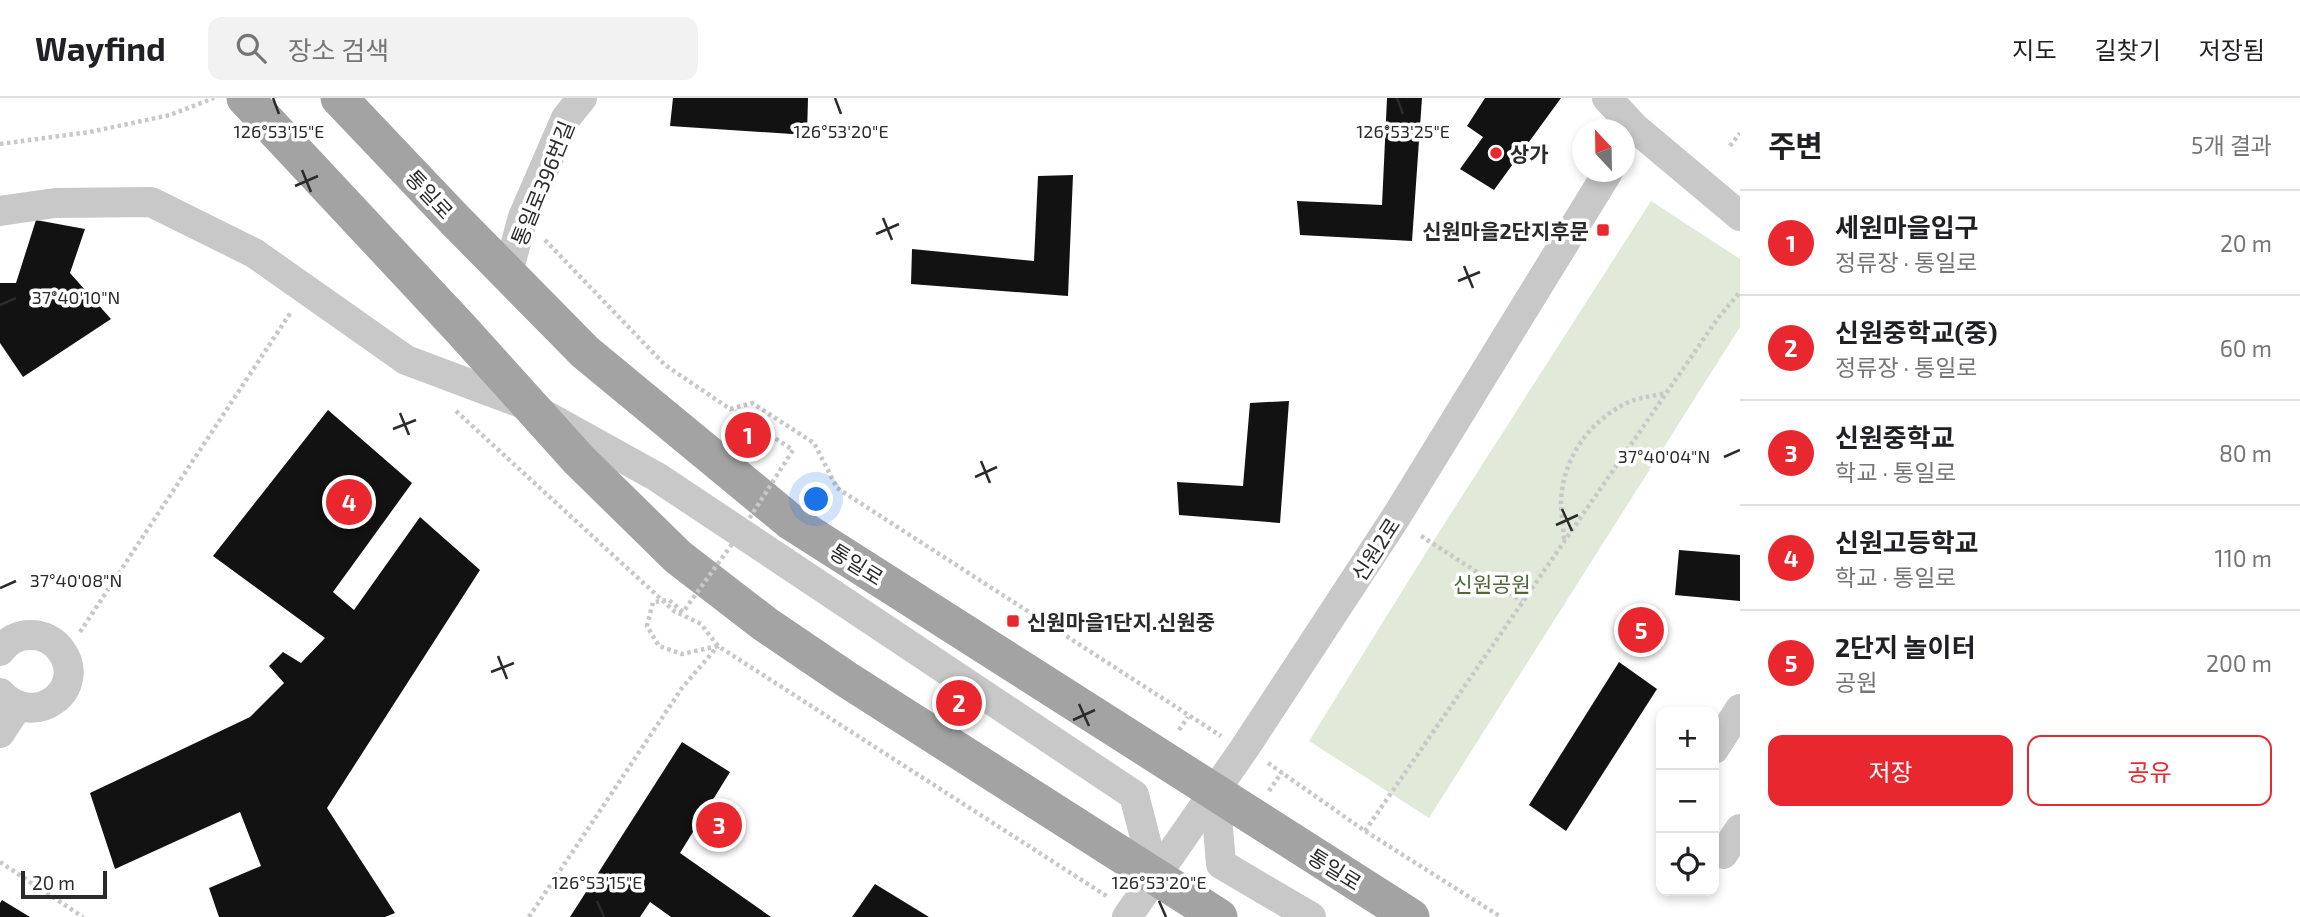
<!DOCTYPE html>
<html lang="ko">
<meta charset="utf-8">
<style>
body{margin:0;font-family:"Exo 2","Noto Sans KR",sans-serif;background:#f2f2f2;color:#202124}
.controls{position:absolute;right:21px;bottom:21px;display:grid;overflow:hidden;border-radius:14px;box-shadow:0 4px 10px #0003}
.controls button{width:63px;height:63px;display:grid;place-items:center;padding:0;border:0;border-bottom:2px solid #e0e0e0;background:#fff;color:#202124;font:35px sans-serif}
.compass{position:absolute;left:1572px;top:21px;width:63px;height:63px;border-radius:50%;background:#fff;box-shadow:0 4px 10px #0003;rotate:338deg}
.scale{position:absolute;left:21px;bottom:18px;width:86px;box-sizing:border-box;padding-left:7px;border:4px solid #2b2b2b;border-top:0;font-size:19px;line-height:24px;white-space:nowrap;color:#2b2b2b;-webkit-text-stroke:5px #fff;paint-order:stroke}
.you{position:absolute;left:817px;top:402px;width:24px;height:24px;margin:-18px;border:5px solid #fff;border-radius:50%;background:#1a73e8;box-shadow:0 0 0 10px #1a73e833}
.badge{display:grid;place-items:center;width:46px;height:46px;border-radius:50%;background:#e9272e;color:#fff;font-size:23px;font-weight:700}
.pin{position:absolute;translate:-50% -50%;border:4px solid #fff;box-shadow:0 2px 7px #0006}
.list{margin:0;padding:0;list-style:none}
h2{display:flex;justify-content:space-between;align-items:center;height:91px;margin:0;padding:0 28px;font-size:30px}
h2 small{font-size:23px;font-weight:400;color:#757577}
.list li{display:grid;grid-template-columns:46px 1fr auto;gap:21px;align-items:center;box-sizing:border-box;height:105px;padding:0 28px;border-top:2px solid #e0e0e0}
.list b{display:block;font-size:26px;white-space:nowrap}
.list p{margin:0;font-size:23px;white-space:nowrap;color:#757577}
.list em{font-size:23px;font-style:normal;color:#757577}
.actions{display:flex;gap:14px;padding:21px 28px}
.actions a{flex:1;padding:16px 0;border:2px solid #e9272e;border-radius:14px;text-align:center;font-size:24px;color:#e9272e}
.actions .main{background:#e9272e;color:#fff}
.icon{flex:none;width:38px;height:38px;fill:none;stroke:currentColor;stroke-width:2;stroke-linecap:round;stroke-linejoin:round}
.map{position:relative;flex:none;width:1740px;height:819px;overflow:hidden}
header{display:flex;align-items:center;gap:42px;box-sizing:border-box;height:98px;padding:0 35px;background:#fff;border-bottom:2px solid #e0e0e0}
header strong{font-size:33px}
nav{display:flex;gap:38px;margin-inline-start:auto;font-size:24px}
.search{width:490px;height:63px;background:#f2f2f2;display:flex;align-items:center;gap:18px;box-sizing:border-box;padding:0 24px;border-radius:14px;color:#757577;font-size:26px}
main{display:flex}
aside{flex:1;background:#fff}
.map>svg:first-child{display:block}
</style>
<header>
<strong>Wayfind</strong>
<div class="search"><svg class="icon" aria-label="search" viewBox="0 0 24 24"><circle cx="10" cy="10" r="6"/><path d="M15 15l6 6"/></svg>장소 검색</div>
<nav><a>지도</a><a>길찾기</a><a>저장됨</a></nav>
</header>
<main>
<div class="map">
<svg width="1740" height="819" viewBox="0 0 1740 819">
<rect width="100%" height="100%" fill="#fff"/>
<path fill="#e1ead8" d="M1651 103 1740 161V229L1429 720 1309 643 1432 445Z"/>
<g fill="#121212">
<path d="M673 0H808L807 37 670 28Z"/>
<path d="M1387 0H1422L1412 143 1300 137 1297 103 1382 107Z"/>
<path d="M1485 0H1561L1494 92 1460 71 1483 39 1467 28Z"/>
<path d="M1073 77 1068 198 911 186 912 151 1034 163 1038 78Z"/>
<path d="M36 122 85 131 70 175 111 221 23 279 0 245V185H16Z"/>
<path d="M1289 303 1280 425 1179 417 1177 384 1243 388 1250 305Z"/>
<path d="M328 312 412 385 333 494 354 512 420 419 480 472 327 710 395 815 385 819H219L209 790 261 768 240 714 115 771 90 695 250 619 284 585 269 568 283 554 301 565 325 540 213 458Z"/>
<path d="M1679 452 1740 457V503L1675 497Z"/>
<path d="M1619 564 1657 591 1566 733 1529 707Z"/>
<path d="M682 644 730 674 680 755 771 819H671L650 804 640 819H570Z"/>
<path d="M875 786 929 819H852Z"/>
<path d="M2 802 30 819H0V805Z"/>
</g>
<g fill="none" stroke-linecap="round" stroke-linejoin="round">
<g stroke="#c8c8c8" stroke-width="4.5" stroke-dasharray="3.5 3.5" stroke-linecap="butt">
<path d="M0 46 90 34 170 17 214 0"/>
<path d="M1730 48 1740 35"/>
<path d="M545 142 665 267 730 311 752 305 814 345 837 390 1221 638"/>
<path d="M456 313 674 513 701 526 718 548 1108 799"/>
<path d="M1421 438 1522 503"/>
<path d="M1564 441C1563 428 1561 415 1561 403 1563 359 1590 322 1629 304 1640 299 1655 298 1666 295"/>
<path d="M80 534 291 214"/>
<path d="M1179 632 1188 619"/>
<path d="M1268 665 1365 733 1501 819"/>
<path d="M1269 693 1282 674"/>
<path d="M1365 733 1718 220 1740 194"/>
<path d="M0 764 83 819"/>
<path d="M529 819 682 590 718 548"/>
</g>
<g stroke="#c8c8c8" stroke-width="30">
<path d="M1607 0 1635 30 1740 118"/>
<path d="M0 113 55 105 151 104 254 155 406 262 529 308 657 379 1134 697 1155 778"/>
<path d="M508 174 523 119 566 20 582 0"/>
<path d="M0 553C7 543 19 536 32 537 43 537 54 543 60 551 90 590 35 633 0 595"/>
<path d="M0 635 17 609"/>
<path d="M1714 651 1740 611"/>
<path d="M1215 694 1221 766 1311 819"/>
<path d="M1714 749 1723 756 1740 731"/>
<path d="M1127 819 1244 651 1396 419 1608 74"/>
</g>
<g stroke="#a3a3a3" stroke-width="37">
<path d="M245 0 460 230 579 362 678 459 765 526 846 581 1219 819"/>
<path d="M339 0 453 120 585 254 791 424 1411 819"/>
</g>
<path stroke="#c8c8c8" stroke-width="4.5" stroke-dasharray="3.5 3.5" stroke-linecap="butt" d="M718 548 682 556 659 548 647 528 653 504 669 502 683 514 740 435 793 352 730 311"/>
</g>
<path fill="none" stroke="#2b2b2b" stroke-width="2.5" d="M273 0 279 16M835 0 841 16M1397 0 1403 16M302 72 311 94M295 88 318 78M883 120 892 142M876 136 899 126M1464 168 1473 190M1458 183 1480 174M0 207 16 200M400 315 409 337M393 331 416 322M1724 359 1740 352M981 363 990 385M975 379 997 369M1562 411 1572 433M1556 427 1578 417M0 490 16 483M498 558 507 581M491 574 514 565M1079 606 1089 628M1073 622 1095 612M597 803 604 819M1159 803 1166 819"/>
<g fill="#e9272e" stroke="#fff" stroke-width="2.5">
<circle cx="1496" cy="55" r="7"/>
<rect x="1596" y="125" width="14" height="14" rx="3.5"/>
<rect x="1006" y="516" width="14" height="14" rx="3.5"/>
</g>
<g text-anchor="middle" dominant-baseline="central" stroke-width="7" stroke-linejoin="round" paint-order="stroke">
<g font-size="21" font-weight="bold" fill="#2b2b2b" stroke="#fff" text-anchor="start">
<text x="1510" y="55">상가</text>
<text x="1589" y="132" text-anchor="end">신원마을2단지후문</text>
<text x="1027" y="523">신원마을1단지.신원중</text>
</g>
<g font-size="21" fill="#2b2b2b" stroke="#fff">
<text transform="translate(542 85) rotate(-68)">통일로396번길</text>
<text transform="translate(430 96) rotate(47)">통일로</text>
<text transform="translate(1375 451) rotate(-57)">신원2로</text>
<text transform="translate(857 466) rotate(32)">통일로</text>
<text transform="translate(1335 771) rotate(32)">통일로</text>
</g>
<g font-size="21" fill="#4d6738" stroke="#fff">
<text x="1492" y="485">신원공원</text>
</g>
</g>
<g font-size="18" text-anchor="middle" fill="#2b2b2b" stroke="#fff" stroke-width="7" stroke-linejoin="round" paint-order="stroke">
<text x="279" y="40">126°53'15"E</text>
<text x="841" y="40">126°53'20"E</text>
<text x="1403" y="40">126°53'25"E</text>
<text x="76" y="206">37°40'10"N</text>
<text x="1664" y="365">37°40'04"N</text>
<text x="76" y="489">37°40'08"N</text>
<text x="597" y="791">126°53'15"E</text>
<text x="1159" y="791">126°53'20"E</text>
</g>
</svg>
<div class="controls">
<button>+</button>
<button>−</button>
<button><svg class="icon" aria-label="locate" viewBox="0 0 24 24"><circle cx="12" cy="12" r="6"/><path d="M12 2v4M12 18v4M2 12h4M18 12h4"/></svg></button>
</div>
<svg class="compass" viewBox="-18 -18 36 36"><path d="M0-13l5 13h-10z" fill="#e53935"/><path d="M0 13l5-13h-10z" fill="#757577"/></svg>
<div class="scale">20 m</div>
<div class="you"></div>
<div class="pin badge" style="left:748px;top:337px">1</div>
<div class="pin badge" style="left:959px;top:605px">2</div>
<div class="pin badge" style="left:719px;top:727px">3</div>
<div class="pin badge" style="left:349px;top:404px">4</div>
<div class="pin badge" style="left:1641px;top:532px">5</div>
</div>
<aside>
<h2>주변<small>5개 결과</small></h2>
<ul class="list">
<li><span class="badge">1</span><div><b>세원마을입구</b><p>정류장 · 통일로</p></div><em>20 m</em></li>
<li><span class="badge">2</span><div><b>신원중학교(중)</b><p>정류장 · 통일로</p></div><em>60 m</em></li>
<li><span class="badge">3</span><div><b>신원중학교</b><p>학교 · 통일로</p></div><em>80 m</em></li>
<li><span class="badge">4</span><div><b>신원고등학교</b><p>학교 · 통일로</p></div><em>110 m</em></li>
<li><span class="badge">5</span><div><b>2단지 놀이터</b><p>공원</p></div><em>200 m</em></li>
</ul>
<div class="actions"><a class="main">저장</a><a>공유</a></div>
</aside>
</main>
